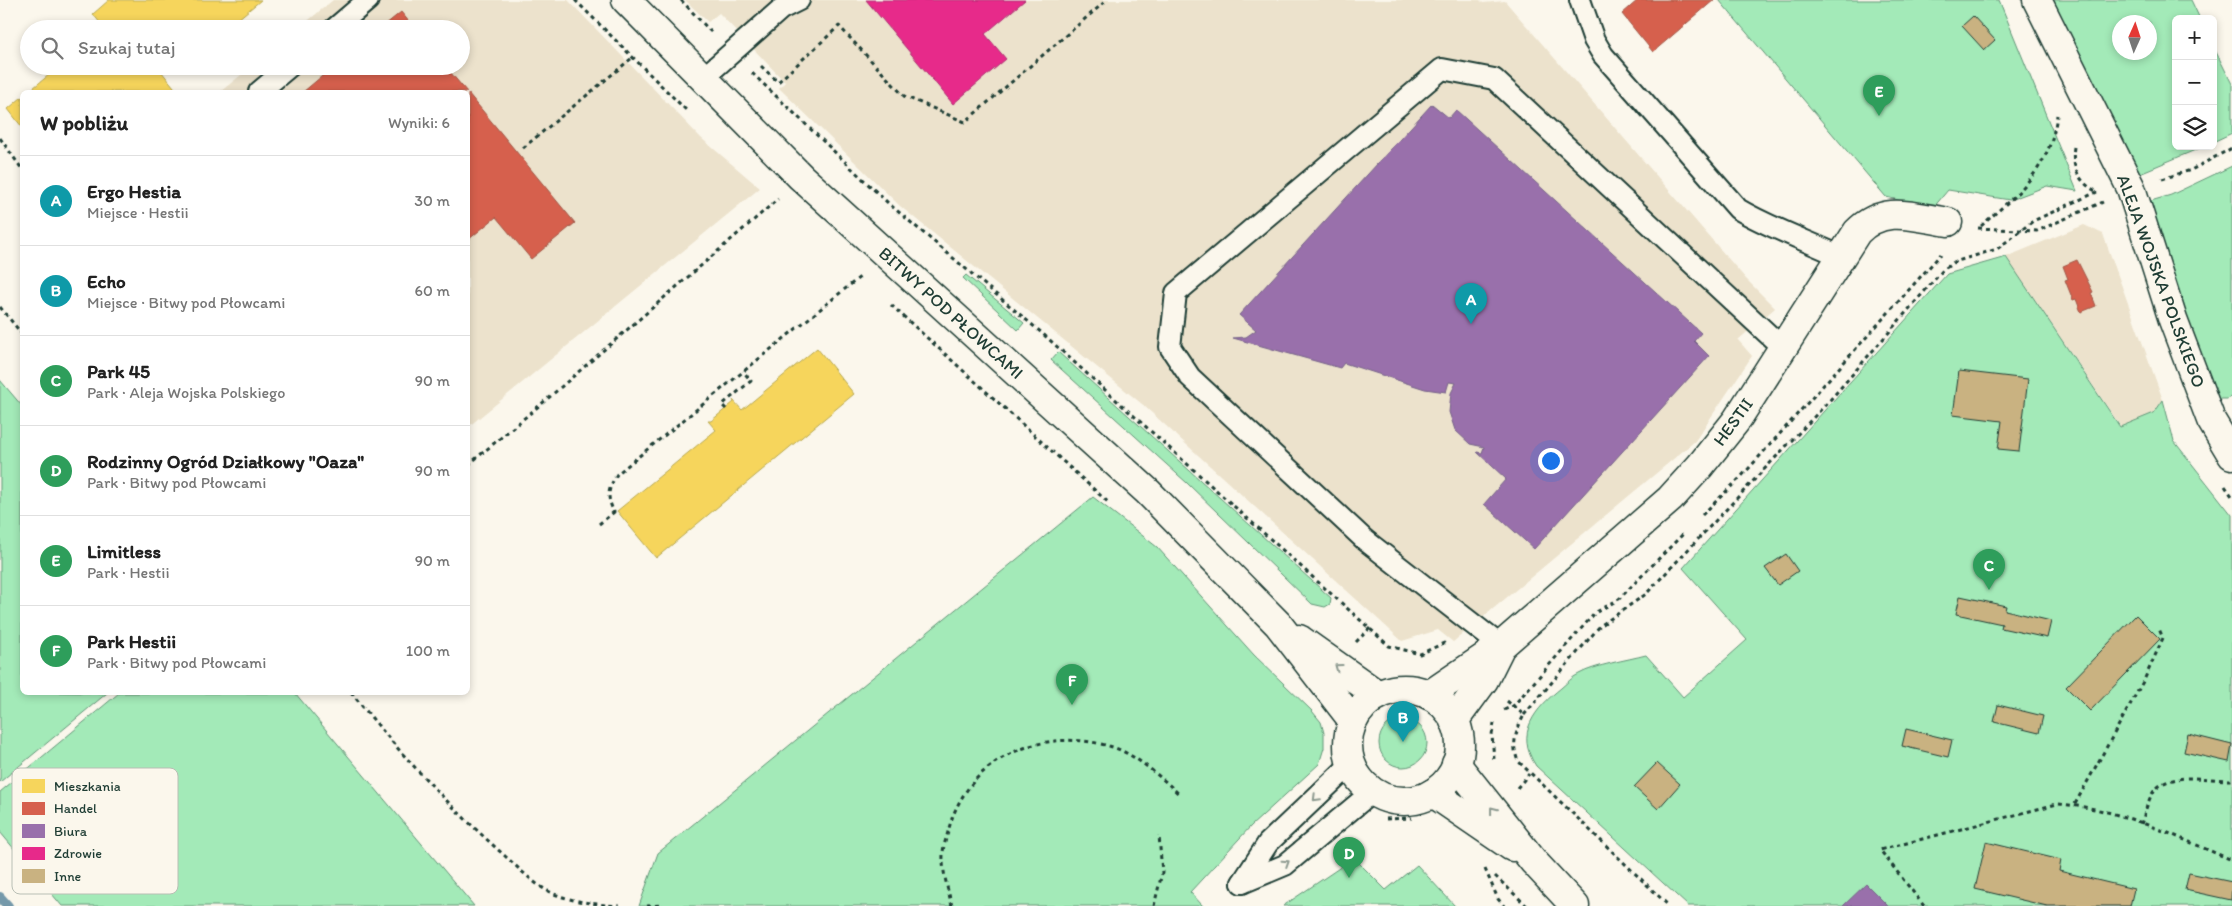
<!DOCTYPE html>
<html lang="pl">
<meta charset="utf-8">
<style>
body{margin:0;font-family:Itim,sans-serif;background:#f6f6f6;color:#222}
.controls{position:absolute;right:15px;top:15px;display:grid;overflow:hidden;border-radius:8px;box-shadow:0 2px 8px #0003}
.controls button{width:45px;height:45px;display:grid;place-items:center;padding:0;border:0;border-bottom:1px solid #e0e0e0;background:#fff;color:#222;font:25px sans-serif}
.compass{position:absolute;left:2112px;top:15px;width:45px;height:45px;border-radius:50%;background:#fff;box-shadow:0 2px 8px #0003;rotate:3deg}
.you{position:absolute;left:1550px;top:460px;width:18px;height:18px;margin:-12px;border:4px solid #fff;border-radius:50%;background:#1a73e8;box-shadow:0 0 0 8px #1a73e833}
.badge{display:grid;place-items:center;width:32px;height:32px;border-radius:50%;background:#db2777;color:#fff;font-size:16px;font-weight:700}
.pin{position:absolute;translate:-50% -41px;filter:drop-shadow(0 1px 2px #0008)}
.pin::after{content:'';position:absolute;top:26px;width:18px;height:15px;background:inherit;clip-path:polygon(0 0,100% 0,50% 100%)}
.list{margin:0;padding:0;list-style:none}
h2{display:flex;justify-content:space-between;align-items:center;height:65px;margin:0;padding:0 20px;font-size:21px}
h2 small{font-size:16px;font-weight:400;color:#767676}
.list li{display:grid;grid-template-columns:32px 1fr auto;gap:15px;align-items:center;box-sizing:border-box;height:90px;padding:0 20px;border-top:1px solid #e0e0e0}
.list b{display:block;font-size:19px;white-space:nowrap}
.list p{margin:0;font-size:16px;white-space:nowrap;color:#767676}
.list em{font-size:16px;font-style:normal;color:#767676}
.icon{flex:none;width:28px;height:28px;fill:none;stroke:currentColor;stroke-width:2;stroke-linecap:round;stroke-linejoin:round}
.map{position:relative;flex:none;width:2232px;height:906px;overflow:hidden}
.search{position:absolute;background:#fff;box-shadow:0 2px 8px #0003;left:20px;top:20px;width:450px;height:55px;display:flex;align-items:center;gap:12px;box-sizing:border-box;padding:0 18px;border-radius:28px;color:#767676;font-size:19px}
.panel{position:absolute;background:#fff;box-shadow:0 2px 8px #0003;left:20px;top:90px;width:450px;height:605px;border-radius:8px}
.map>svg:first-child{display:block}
</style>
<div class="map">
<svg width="2232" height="906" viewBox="0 0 2232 906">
<rect width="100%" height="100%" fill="#fbf7ec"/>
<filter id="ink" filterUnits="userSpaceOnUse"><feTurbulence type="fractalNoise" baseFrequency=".02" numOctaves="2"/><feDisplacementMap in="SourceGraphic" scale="10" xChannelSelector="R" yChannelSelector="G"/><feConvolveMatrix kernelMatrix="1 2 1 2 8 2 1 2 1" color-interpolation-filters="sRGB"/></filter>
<g filter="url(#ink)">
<g fill="#ece2cc">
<path d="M333 0H568L701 138 760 188 468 427V92H220L252 66H461V29H298Z"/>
<path d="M685 0H1480L1483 3 1505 1 1746 279 1775 308 1738 340 1752 356 1695 441 1453 642 1438 630 1402 641 1142 404 900 206 779 88 785 82 719 13 708 22Z"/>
<path d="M2084 225 2103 234 2163 400 2154 413 2121 427 2006 257Z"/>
</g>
<g fill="#a3eab8" stroke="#619476" fill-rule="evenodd">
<path d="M1719 0H1999L2077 191 2047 186 2010 200 1948 190 1933 208 1886 197Z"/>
<path d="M2051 0H2191L2200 19H2176V146H2205L2135 175 2101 98ZM2120 22H2150V52H2120Z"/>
<path d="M2213 46 2232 84V133L2213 142Z"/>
<path d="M2232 166V396L2227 399H2215L2194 335 2144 203 2171 195Z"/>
<path d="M2006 257 2120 427 2154 413 2163 400 2174 441 2232 515V906H1688L1536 766C1514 733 1535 709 1561 688 1566 684 1572 677 1579 674 1595 665 1627 660 1646 655L1683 697 1747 640 1683 568 1947 274Z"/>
<path d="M966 275 1024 323 1018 330 963 278Z"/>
<path d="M1058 352 1331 598 1330 604 1325 607 1312 604 1187 483 1051 360Z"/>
<path d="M0 380 22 406V692L107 693 0 782Z"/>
<path d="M1093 497 1157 547 1254 655 1312 711 1321 722 1324 733V748L1319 764 1251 826 1190 892 1203 906H639L658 853Z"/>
<path d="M119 693H295L474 906H62L0 832V792Z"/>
<circle cx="1403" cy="743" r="24"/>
<path d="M1354 858 1386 890 1417 865 1455 906H1283Z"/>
</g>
<g fill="#f6d55c" stroke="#b6a750">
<path d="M109 0H261L226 29H105L93 14Z"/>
<path d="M60 66H157L178 92H28Z"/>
<path d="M22 97V127L8 109Z"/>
<path d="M817 348 854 394 656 558 617 511 716 430 708 421H711L734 402 733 400 742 410Z"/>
</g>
<g fill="#d6604d" stroke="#9f5646">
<path d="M1638 0H1714L1653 52 1622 14Z"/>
<path d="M401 12 415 29H380Z"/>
<path d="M334 66H445L467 92H303Z"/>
<path d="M468 93 575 223 531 259 496 217 468 240Z"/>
<path d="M2077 260 2093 292 2091 293 2096 306 2081 312 2076 299 2073 300 2065 280 2068 279 2063 266Z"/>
</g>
<g fill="#9970ab" stroke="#746187">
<path d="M1432 104 1449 118 1456 110 1701 333 1694 341 1709 356 1534 549 1484 504 1506 479 1477 452 1482 453 1484 447 1470 444 1455 430 1449 412 1451 393 1456 383 1449 382 1446 392 1425 389 1344 363 1340 368 1233 338 1246 337 1256 330 1239 315Z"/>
<path d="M1866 884 1888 906H1843Z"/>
</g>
<path fill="#e7298a" stroke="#ab2f70" d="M866 0H1025L985 34 1006 59 953 104Z"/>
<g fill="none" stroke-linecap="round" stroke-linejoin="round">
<path stroke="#7599aa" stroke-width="10" d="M0 897 8 906"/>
</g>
<g fill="#c9b281" stroke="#1f3d34">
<path d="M1973 16 1995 40 1984 50 1962 26Z"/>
<path d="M1959 371 2028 379 2019 451 1998 449 2002 421 1953 415Z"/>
<path d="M1786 554 1798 571 1778 585 1765 568Z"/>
<path d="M1960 596 2006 606 2005 610 2051 621 2047 638 2001 628 2002 624 1956 614Z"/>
<path d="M2136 615 2160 639 2090 711 2066 687Z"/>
<path d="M1998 705 2043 716 2039 733 1994 722Z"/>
<path d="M1906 729 1952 740 1948 757 1902 746Z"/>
<path d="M2188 734 2232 745 2229 762 2184 752Z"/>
<path d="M1657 763 1680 784 1658 809 1634 787Z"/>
<path d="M1986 842 2061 860 2059 871 2134 889 2130 906H2047L1975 889Z"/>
<path d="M2189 873 2232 882 2231 900 2185 890Z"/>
</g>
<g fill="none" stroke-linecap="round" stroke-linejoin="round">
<g stroke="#1f3d34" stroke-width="24">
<g id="lane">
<path d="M1580 0 1594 40 1603 55 1738 209C1770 228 1808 241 1842 257"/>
<path d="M334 29 368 0"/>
<path d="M702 79 781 9 799 0"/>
<path d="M259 92 290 66"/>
<path d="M1501 646 1365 540 1190 377 1170 347 1176 293 1442 69 1494 79 1783 348"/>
<path d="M1242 883 1268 843 1351 764"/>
<path d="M1242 883 1285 865 1372 792"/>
</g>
</g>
<g stroke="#1f3d34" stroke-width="31">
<g id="street">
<path d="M2037 0 2131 188 2173 320 2211 420 2232 455"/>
<path d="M1429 695 1501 646 1670 499 1700 466 1736 421 1857 232C1884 204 1914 217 1948 222"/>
<path d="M1454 721 1484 680 1499 650"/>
</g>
</g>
<g stroke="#1f3d34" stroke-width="31">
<g id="secondary">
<path d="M626 0 801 177 1148 492 1278 624 1353 721"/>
<path d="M1299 639 1378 695"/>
<circle cx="1404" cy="745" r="56"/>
<path d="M1456 764 1534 862 1575 906"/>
<path d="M1433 793 1512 847"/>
</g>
</g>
<g stroke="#1f3d34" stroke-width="3" stroke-dasharray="4 4" stroke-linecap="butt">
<path d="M575 0 686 110"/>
<path d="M681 0 712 33"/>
<path d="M761 66 778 82 839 26 904 96 965 122 1107 0"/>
<path d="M752 73 888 203 1043 334 1389 646 1420 654 1444 643 1446 645"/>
<path d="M0 138 22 169"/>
<path d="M2074 147C2071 166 2079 183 2096 191"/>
<path d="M523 148 632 58"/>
<path d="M2162 179 2191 170 2232 148"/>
<path d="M1981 226C2019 192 2050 170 2057 115"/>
<path d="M1978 228 2037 231 2103 202"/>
<path d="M891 305 1110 504"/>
<path d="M0 307 22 334"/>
<path d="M726 409 722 405 751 381 743 371"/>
<path d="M468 465 546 400 778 199"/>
<path d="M2225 486 2232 496"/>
<path d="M1702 515 1741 477 1941 254"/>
<path d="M599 524 614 512C606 496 608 489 617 474L861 276"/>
<path d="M1356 642 1370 628"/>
<path d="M351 692C398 752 449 806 505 856 521 870 537 888 557 895 576 902 599 905 620 906"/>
<path d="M1507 701 1524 715C1516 731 1511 744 1518 761L1669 906"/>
<path d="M1504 710 1513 706 1595 613 1619 599 1685 532"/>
<path d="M1524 715 1600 626 1646 594 1830 400 1943 270 1954 262 1997 249 2033 221 2097 192"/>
<path d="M1494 723 1492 735 1494 759"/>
<path d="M1517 788 1529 774"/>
<path d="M2075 804 2145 678 2163 638 2159 629"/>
<path d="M1386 819 1412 818"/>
<path d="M2141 824C2145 814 2149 794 2157 788 2174 772 2208 780 2230 780L2232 778"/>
<path d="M1485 869 1498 899 1504 906"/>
<path d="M1495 876 1527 906"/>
<path d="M647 906 663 905"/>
<path d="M952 906C948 890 942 871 943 854 943 847 946 839 948 832 965 760 1039 726 1109 746 1133 752 1162 778 1180 795"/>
<path d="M1154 906 1162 873 1159 835"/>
<path d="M1924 906 1880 850 2057 804C2118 807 2176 837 2232 860"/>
</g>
<use href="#lane" stroke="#fbf7ec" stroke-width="20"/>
<use href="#street" stroke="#fbf7ec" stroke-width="28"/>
<use href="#secondary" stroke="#fbf7ec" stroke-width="28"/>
</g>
<defs><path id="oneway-chevron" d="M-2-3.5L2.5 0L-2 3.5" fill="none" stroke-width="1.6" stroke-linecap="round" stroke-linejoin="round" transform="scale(1.25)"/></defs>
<g stroke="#8d9a90">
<use href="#oneway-chevron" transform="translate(1338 667) rotate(-144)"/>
<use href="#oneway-chevron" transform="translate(1316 798) rotate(135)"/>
<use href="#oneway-chevron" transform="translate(1493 810) rotate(-128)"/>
<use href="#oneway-chevron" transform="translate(1286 863) rotate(-33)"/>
</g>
</g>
<g text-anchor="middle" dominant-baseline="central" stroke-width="5" stroke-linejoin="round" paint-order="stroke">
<g font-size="18" fill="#1f3d34" stroke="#fbf7ec">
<text transform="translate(2161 281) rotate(70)">ALEJA WOJSKA POLSKIEGO</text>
<text transform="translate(951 313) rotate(42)">BITWY POD PŁOWCAMI</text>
<text transform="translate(1733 422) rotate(-54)">HESTII</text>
</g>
</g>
<rect x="12" y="768" width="166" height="126" rx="8" fill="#fbf7ec" stroke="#b9bfb5" stroke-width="1"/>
<rect x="22" y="779" width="23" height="14" fill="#f6d55c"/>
<rect x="22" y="802" width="23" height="13" fill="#d6604d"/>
<rect x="22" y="824" width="23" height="14" fill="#9970ab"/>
<rect x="22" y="847" width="23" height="13" fill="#e7298a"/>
<rect x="22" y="869" width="23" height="14" fill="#c9b281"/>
<g font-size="14" fill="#1f3d34">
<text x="54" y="791">Mieszkania</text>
<text x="54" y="813">Handel</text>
<text x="54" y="836">Biura</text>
<text x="54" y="858">Zdrowie</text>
<text x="54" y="881">Inne</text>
</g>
</svg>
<div class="controls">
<button>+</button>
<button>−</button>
<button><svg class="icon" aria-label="layers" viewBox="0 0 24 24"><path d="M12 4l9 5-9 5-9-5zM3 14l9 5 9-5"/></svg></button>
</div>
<svg class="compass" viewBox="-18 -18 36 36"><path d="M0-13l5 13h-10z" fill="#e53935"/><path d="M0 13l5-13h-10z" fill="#767676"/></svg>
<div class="you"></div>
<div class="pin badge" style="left:1471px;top:324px;background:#0f9aa8">A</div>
<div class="pin badge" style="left:1403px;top:742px;background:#0f9aa8">B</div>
<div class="pin badge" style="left:1989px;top:590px;background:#2e9e5b">C</div>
<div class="pin badge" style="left:1349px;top:878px;background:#2e9e5b">D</div>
<div class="pin badge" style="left:1879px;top:116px;background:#2e9e5b">E</div>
<div class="pin badge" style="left:1072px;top:705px;background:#2e9e5b">F</div>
<div class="search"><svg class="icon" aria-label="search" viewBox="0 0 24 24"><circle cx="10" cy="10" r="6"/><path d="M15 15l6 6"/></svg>Szukaj tutaj</div>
<section class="panel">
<h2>W pobliżu<small>Wyniki: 6</small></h2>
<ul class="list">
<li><span class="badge" style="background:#0f9aa8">A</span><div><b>Ergo Hestia</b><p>Miejsce · Hestii</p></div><em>30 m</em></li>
<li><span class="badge" style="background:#0f9aa8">B</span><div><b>Echo</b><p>Miejsce · Bitwy pod Płowcami</p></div><em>60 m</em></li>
<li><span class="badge" style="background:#2e9e5b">C</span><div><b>Park 45</b><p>Park · Aleja Wojska Polskiego</p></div><em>90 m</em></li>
<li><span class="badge" style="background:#2e9e5b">D</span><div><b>Rodzinny Ogród Działkowy &quot;Oaza&quot;</b><p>Park · Bitwy pod Płowcami</p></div><em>90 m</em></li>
<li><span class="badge" style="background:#2e9e5b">E</span><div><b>Limitless</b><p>Park · Hestii</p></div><em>90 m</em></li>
<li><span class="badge" style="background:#2e9e5b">F</span><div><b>Park Hestii</b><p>Park · Bitwy pod Płowcami</p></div><em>100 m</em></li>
</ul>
</section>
</div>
